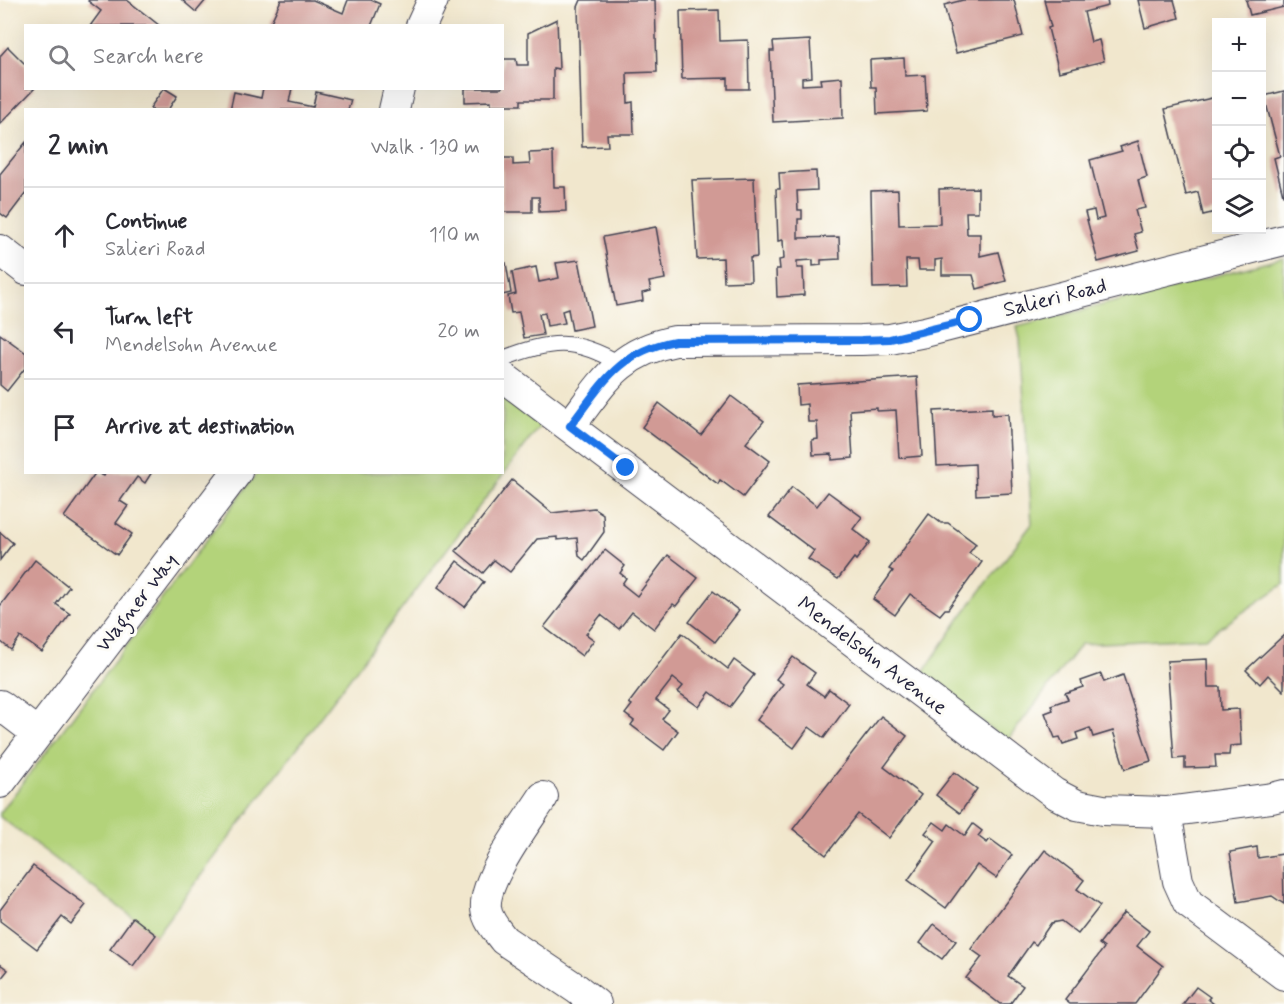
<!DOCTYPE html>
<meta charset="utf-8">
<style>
body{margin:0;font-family:Mynerve,sans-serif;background:#f7f7f7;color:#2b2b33}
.controls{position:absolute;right:18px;top:18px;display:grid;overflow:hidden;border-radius:0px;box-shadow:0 6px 24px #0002}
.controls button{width:54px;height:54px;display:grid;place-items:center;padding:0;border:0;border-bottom:2px solid #e1e1e2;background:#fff;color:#2b2b33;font:30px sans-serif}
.stop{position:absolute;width:18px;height:18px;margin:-14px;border:4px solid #1a73e8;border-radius:50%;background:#fff}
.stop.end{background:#1a73e8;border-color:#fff;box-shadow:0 2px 6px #0008}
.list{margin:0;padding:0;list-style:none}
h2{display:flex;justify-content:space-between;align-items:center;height:78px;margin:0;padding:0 24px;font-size:26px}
h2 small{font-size:20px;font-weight:400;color:#7c7c81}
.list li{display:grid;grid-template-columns:39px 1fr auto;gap:18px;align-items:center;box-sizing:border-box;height:96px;padding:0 24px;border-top:2px solid #e1e1e2}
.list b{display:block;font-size:22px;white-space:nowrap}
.list p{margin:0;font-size:20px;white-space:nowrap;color:#7c7c81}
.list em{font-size:20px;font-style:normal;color:#7c7c81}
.icon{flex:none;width:33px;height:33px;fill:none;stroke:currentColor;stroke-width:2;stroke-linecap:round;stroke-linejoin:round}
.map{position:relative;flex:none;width:1284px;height:1004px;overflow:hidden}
.search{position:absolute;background:#fff;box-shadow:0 6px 24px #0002;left:24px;top:24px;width:480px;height:66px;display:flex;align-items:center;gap:15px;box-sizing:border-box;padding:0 21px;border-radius:0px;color:#7c7c81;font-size:22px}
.panel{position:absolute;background:#fff;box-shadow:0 6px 24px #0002;left:24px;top:108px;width:480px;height:366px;border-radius:0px}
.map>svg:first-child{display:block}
</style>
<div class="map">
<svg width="1284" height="1004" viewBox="0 0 1284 1004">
<rect width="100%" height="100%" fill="#fdfcf7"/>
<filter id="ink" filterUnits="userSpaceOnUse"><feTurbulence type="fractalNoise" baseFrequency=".0167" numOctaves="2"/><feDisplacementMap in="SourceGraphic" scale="12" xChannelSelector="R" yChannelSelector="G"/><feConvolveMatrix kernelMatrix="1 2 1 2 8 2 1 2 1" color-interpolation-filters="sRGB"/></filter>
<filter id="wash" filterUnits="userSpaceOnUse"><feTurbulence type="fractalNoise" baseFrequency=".008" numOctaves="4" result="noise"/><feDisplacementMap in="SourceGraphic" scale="24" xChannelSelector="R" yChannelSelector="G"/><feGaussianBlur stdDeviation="1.35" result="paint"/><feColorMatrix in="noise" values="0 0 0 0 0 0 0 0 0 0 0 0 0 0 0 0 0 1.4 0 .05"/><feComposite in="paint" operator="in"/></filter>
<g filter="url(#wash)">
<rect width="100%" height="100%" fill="#f1e7cd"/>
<g fill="#b3d37a" stroke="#6a7a5a" stroke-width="1.5">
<path d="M1284 258V584L1205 638 1081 644 1007 741 921 676 960 618 1032 524 1020 339 1017 327Z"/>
<path d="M503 397 540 426 156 935 0 817V813L257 473 502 472Z"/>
</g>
<g id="blocks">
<g fill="#d19a95">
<path d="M89 0H127L160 26H90L101 11 88 1Z"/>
<path d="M182 0H206L196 12Z"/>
<path d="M281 0H313L343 13 348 0H371L380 4 371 26H273L270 24Z"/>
<path d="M581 0H655L657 72 627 73 628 103 633 102 634 134H607L608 146 582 147 578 7Z"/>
<path d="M963 0H1014L1023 36 956 53 944 5Z"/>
<path d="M1044 0H1107L1108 6 1084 12 1091 42 1099 40 1104 61 1059 72 1048 28 1051 27Z"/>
<path d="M1138 0H1174L1179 18 1145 28Z"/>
<path d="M1246 0H1284V7L1250 15Z"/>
<path d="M719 10 720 41 748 40 749 89H728V78L682 79 680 11Z"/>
<path d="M557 19 559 69 553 68V100H521V105H491V101L465 102V88H502V59H516L517 65H528V33Z"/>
<path d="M810 40 812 77 802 78V85L821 84 820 79 842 77 843 118 773 122 770 51H774L773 42Z"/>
<path d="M8 47 26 65V88H35L0 124V56Z"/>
<path d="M904 58 905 76 925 75 927 111 877 114 876 87H871L870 60Z"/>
<path d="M164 88 177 96 168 110H153L150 108Z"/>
<path d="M263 88H292L289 102 313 107 316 92 351 100 348 110H230L234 92 261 98Z"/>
<path d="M1284 91V195H1283L1274 158 1280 156 1264 96Z"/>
<path d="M1216 97V212L1203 215 1198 192 1186 195 1165 109Z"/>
<path d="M1138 141 1147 177 1138 180 1145 208 1135 210 1141 232 1134 234 1139 251 1098 262 1085 212 1094 210 1096 220 1104 218 1090 160 1122 151 1120 147Z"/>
<path d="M26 142V193L7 218 0 213V174Z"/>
<path d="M553 152 554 187H565L566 211 539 212V197H532V212H502V158H513V165L530 164 529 153Z"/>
<path d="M816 171 817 190 797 191 798 210H802V219H798V238L839 237 840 259 821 260V265L813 266V260L797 261V268H803L804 295 777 297 776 269H780L779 260 784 259 783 240 778 241 776 189H780L779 173Z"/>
<path d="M754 178 757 257 750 258 751 281 724 282 723 258 697 259 692 180Z"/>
<path d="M978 188V212H966L967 234H980V256L998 252 1006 281 977 289 973 275H942V259L935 260V270H919L918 260H906L907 287 873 288 871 191 898 190 899 225 940 224 939 189Z"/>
<path d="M656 227 665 279 649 282 651 291 642 293 643 301 616 306 603 237Z"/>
<path d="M579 260 592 326 572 330 568 309 562 311 565 323 547 326 545 313 539 314 543 335 524 338 519 312 511 313 508 296 516 294 512 272 536 267 539 282 559 278 556 263Z"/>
<path d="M506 263 511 293 502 295V264Z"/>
<path d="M0 334 26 353V367L7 391 0 385Z"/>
<path d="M917 377 922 456 899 458 896 410 877 411V408L850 410 853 458 832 460V454L813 455 812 440 818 439 817 422H808L807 404 798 405 797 385Z"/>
<path d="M731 396 764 421 746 443 770 461 743 497 720 480 718 484 642 427 659 403 701 435Z"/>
<path d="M992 408V415L1008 414 1012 493 976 495 975 464 937 466 934 411Z"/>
<path d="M96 472 104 476 106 472H152L145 483 137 477 120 501 128 506 116 523 132 534 117 555 64 517Z"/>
<path d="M512 480 552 513 594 508 603 514 604 532 584 560 579 556 577 538 557 540V537L537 539 510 572 494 560 483 573 456 551Z"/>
<path d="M792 487 817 506 828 492 862 517 853 529 870 542 856 560 854 558 838 579 808 559 814 551 769 517Z"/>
<path d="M929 514 941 523H948L976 544 969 553 982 562 948 609H945L940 615 910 594 895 615 873 599 893 571 889 569Z"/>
<path d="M0 532 13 543 0 560Z"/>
<path d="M605 550 625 566 620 573 626 578 622 584 637 596 668 555 698 578 676 606 673 604 654 629 632 612 619 629 601 615 586 634 594 640 582 656 544 627Z"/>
<path d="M35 560 69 587 56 604 70 614 42 652 20 637 11 650 0 641V606Z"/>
<path d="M457 561 484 582 465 607 438 587Z"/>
<path d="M713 591 739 611 715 642 689 622Z"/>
<path d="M682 633 728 669 734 660 754 675 730 707 710 692 699 707 678 692 683 686 673 678 656 700 669 710 662 719 678 731 664 750 631 725 634 721 625 714 632 705 629 703Z"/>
<path d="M1284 635V691L1268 675 1260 684 1246 670Z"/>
<path d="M793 657 815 673 807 684 824 696 829 689 849 704 824 738 809 727 794 748 757 720 783 684 776 679Z"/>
<path d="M1207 659 1208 687H1220L1221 710 1239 709 1241 745 1230 746 1229 755H1215L1216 767 1185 768V758L1174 759 1167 661Z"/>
<path d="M1101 674 1104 682 1123 675 1151 761 1125 769 1113 731 1093 737 1090 728 1076 733 1078 739 1063 744 1060 737 1055 738 1045 713 1053 710 1051 705 1068 699 1065 693 1083 687 1081 681Z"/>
<path d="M881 716 907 736 884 767 921 795 889 838 858 814 826 855 793 829Z"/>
<path d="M954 772 977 789 960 813 936 795Z"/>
<path d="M934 822 945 830 949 824 965 836 973 824 982 831 978 836 987 843 990 839 1012 855 996 878 977 865 946 908 908 880 936 841 925 833Z"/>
<path d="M1257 847 1258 858 1283 854 1284 904 1272 896 1238 902 1230 852Z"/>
<path d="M1045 850 1084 880 1077 889 1100 906 1078 934 1061 921 1051 923 1036 945 1032 942 1008 976 1023 986 1010 1004H1000L966 978 982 957 971 949Z"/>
<path d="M33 866 86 905 71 924 62 917 37 949 0 921V910Z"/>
<path d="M1124 912 1149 931 1137 946 1163 966 1135 1004H1070L1065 1000 1104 948 1099 944Z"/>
<path d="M133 917 156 935 133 966 110 949Z"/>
<path d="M934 924 956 941 942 959 920 943Z"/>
<path d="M0 964 8 970 0 980Z"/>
<path d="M1196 987 1210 997 1208 999 1214 1004H1183Z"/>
</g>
</g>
</g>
<g filter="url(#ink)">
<use href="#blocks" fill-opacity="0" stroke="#414051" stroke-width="1.5"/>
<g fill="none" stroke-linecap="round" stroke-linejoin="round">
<g stroke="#414051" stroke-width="17">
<path id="lane" d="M502 359C550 340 575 337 620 364"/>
</g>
<g stroke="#414051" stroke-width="32">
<g id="street">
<path d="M421 26 433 0"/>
<path d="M394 110 399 88"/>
<path d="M0 250 26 270"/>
<path d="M502 376 1054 793 1077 805 1103 810 1166 812 1272 798 1284 795"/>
<path d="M570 426C603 383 618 352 675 341L861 340 890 339 925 332 1284 240"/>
<path d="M0 705 37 733"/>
<path d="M0 783 237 472"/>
<path d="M543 797C527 822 483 880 486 908 487 920 497 931 504 940L577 989 596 1004"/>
<path d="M1166 812 1178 881 1188 903 1284 975"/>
</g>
</g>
<use href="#lane" stroke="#fff" stroke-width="15"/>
<use href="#street" stroke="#fff" stroke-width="30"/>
</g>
</g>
<g fill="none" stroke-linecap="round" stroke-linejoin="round" filter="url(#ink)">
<path stroke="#1a73e8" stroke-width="8" d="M626 468 570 426C603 383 618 352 675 341L861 340 890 339 970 320"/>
</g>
<g text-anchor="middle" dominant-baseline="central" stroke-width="6" stroke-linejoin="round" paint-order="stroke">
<g font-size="21" fill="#22223b" stroke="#fdfcf7">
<text transform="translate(1055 298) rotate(-14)">Salieri Road</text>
<text transform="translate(137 603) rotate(-52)">Wagner Way</text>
<text transform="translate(872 656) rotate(37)">Mendelsohn Avenue</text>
</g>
</g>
</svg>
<div class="controls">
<button>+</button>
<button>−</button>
<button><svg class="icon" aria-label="locate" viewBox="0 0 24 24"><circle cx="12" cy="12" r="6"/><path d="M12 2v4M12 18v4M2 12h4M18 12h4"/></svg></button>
<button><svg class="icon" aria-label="layers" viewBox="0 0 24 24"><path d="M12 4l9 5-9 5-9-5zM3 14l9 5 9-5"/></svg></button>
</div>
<div class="stop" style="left:970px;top:320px"></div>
<div class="stop end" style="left:626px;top:468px"></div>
<div class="search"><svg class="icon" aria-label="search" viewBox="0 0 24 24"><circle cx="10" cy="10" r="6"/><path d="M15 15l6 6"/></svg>Search here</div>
<section class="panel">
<h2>2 min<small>Walk · 130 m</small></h2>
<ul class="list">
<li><svg class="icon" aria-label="ahead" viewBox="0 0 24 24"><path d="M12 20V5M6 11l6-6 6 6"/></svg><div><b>Continue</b><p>Salieri Road</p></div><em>110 m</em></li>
<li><svg class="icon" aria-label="left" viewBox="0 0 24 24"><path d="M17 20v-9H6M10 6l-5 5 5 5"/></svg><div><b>Turn left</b><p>Mendelsohn Avenue</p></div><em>20 m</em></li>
<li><svg class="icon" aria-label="arrive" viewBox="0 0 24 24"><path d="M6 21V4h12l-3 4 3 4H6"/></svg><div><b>Arrive at destination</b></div></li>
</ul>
</section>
</div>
